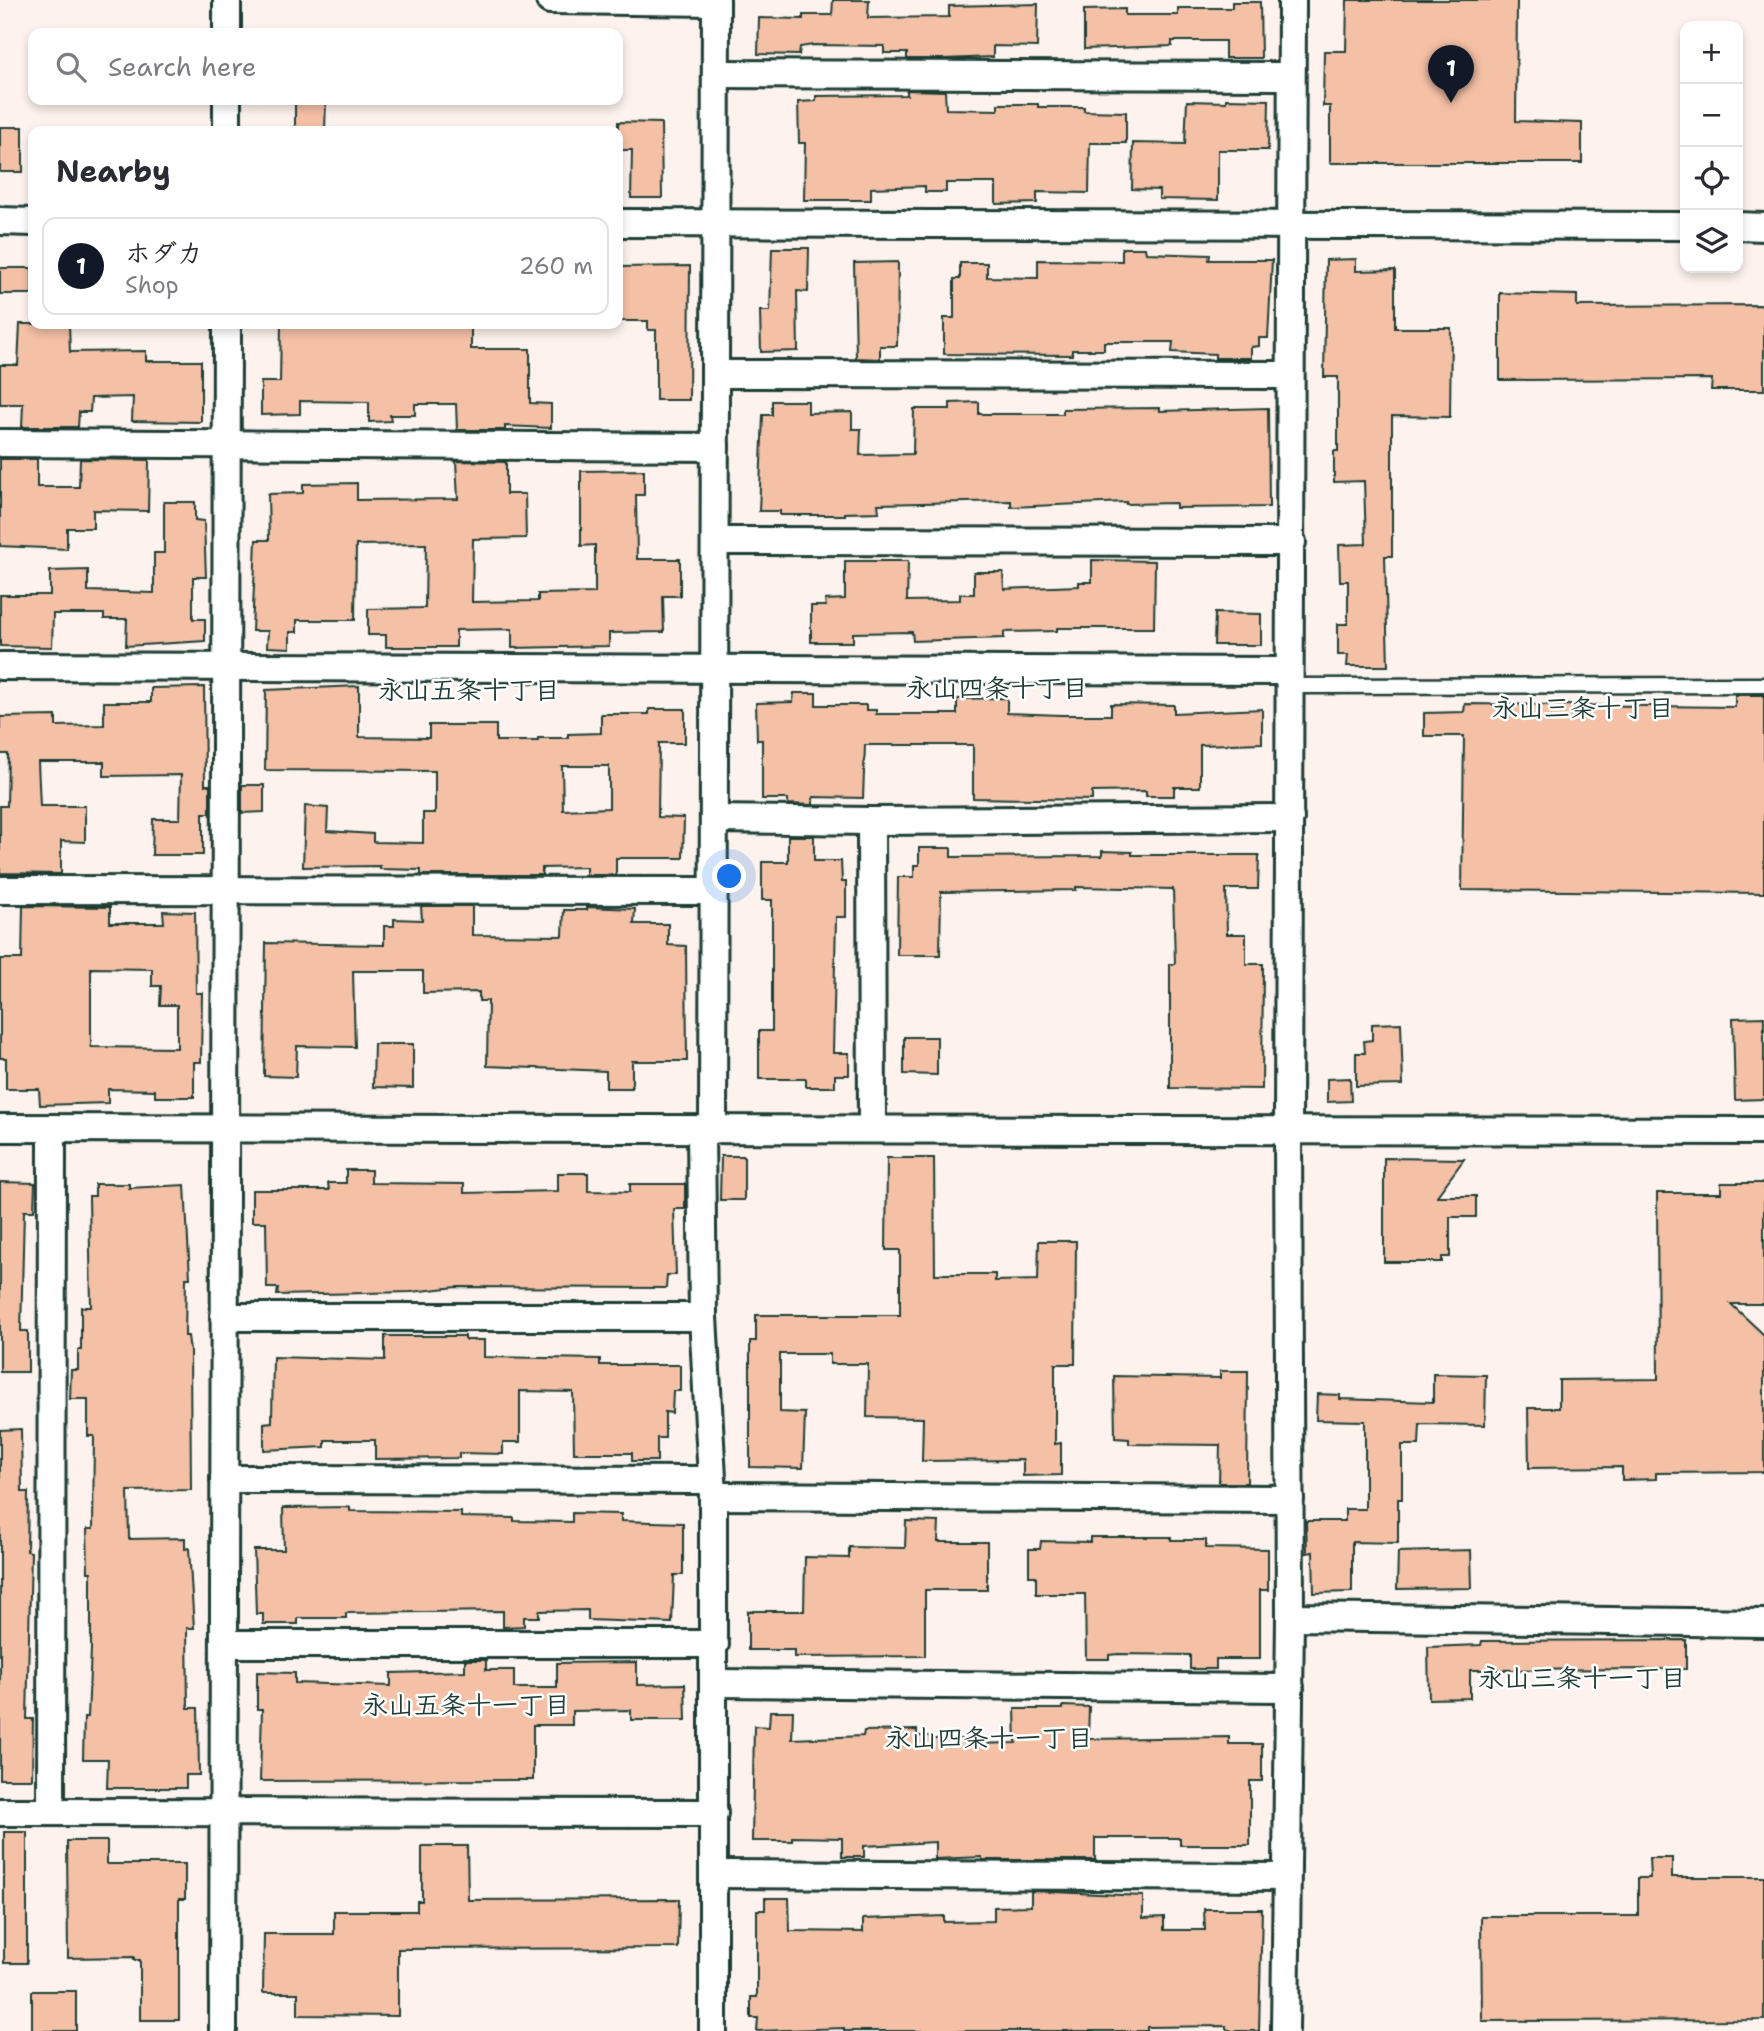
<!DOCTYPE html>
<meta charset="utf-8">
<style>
body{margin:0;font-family:"Shantell Sans","Klee One",sans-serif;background:#f2f2f3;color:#2b2b33}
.controls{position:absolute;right:21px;top:21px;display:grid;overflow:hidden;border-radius:14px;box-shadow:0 4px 10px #0003}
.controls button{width:63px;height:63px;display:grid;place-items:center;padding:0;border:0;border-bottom:2px solid #e1e1e2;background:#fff;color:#2b2b33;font:35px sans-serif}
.you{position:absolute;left:730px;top:877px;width:24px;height:24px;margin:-18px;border:5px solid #fff;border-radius:50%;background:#1a73e8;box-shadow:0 0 0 10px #1a73e833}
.badge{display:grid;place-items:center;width:46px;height:46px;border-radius:50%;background:#111827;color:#fff;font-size:23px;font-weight:700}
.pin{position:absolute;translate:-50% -58px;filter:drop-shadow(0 2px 4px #0008)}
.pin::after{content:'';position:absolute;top:37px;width:24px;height:21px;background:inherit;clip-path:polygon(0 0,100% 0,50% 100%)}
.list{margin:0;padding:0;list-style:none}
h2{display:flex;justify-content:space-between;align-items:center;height:91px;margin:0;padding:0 28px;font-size:30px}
h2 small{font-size:23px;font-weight:400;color:#7c7c81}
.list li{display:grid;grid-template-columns:46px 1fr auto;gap:21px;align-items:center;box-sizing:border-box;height:98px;margin:0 14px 14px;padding:0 14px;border:2px solid #e1e1e2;border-radius:14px}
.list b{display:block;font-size:26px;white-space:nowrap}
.list p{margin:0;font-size:23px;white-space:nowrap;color:#7c7c81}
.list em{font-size:23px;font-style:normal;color:#7c7c81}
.icon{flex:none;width:38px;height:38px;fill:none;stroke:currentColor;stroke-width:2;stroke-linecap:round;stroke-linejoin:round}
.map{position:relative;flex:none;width:1764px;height:2031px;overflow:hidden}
.search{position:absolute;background:#fff;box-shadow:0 4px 10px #0003;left:28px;top:28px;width:595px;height:77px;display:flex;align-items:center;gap:18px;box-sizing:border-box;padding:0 24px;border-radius:14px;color:#7c7c81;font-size:26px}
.panel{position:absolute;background:#fff;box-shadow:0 4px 10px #0003;left:28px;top:126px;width:595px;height:203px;border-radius:14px}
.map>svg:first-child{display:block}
</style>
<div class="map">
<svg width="1764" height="2031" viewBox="0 0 1764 2031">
<rect width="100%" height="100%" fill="#fdf2ed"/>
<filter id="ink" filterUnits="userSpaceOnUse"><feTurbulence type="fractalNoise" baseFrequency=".0143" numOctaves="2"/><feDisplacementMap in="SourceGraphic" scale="14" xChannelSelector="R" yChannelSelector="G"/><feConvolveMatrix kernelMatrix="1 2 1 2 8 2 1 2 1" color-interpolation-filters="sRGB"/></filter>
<g filter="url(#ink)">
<g fill="#f4c0a6" stroke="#1f3d34" stroke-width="2" fill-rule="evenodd">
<path d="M833 0H869L868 18 949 17V6L1038 4 1037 47 993 46V57L944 59H907V53H884V46L813 45 800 47 799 55 758 54 759 18 803 19V15H832Z"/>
<path d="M1347 0H1517L1516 121 1582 123V163H1330V106H1323L1324 51H1346Z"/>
<path d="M1232 2H1260L1261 58H1225V41H1172V46L1084 49V10L1125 9V15H1178V8H1232Z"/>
<path d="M907 90 945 91 946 109 998 110V104H1038V107H1084V111L1126 112V143H1090L1089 193 1037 192V203L996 204V183H946V192H925V186L871 188V200H804L805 143H799L798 102 816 101V96L907 95Z"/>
<path d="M1226 99 1269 100 1268 150H1218V200L1159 199V190L1132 189 1133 143 1185 144 1187 101 1226 102Z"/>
<path d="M295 100H326L325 131H295Z"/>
<path d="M618 122 661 123 662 198H631L632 150H618Z"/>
<rect x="0" y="127" width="23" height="45"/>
<path d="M772 248H809L808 292 797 291 798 351 761 352 760 311H770Z"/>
<path d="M1122 248H1145L1146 253 1210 255 1209 260H1272L1268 338H1259V346L1251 347V358H1215V354L1172 352 1173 342H1104V350H1072V355L944 354V318H954V279H960V263H987V277L1038 278V260L1122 261Z"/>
<path d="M1356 259V271L1395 270V328H1451L1450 417 1392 416V556H1385L1388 666H1347L1348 655H1338V624H1348V581H1340L1339 545 1366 544 1364 481 1334 482V451H1338V377H1324L1326 260Z"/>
<path d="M898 262 897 346H880V359L856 358 854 263Z"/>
<path d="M690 266 689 400H656V330H648V321H618V267Z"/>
<rect x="0" y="268" width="32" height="26"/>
<path d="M1500 293 1577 295V306L1764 305V390H1711L1712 379 1500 380Z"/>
<path d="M20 324H69L70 352 146 351V361H201V422L132 421 133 397 91 398 90 412H79L78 427H22L23 404H0V365H18Z"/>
<path d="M281 324H471V349H530V403L551 404V428L505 426V430H457L456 404H415V415H390L391 421 369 422V402L300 401V414L261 415V382H280Z"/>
<path d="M772 401H808V413L852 412V429H861L860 455 913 454 914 409H950V403L979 402V414H1063V409L1160 408V411L1268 408 1269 507 1176 508V503L1126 504V502L1011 507V501L878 504 879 512 845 513V515H780V511H759L763 415H772Z"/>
<path d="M0 459H37V487H79L80 459 149 460 148 511 93 510V528H67V549L0 546Z"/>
<path d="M456 461 506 462V494H525L526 538 473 539 472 602 538 601V594L595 593V545L581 546V471L644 470V495H636L637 559H680V596H663L664 632 609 633V646L512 648V629L456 630V647H386V635H368V609L425 608 426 544 356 545 355 620H297V632H290V648L267 647 268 631H252L256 540H269L268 494 303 493V484L357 483V500L458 499Z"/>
<path d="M164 502H195V520L204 521 206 577H193V619H205V641L126 646 127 619H104V614H53L52 647 0 646V595H50V571L88 570V591L154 593V553H164Z"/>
<path d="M1092 560 1155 561 1154 628H1057V631L1004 632V638L913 641 912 632 853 633V642H811V606H826L825 600 845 599V561H908L907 601 960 600V594H974V572H1003L1004 589 1079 586V582H1092Z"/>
<path d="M1215 613 1261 614V645H1214Z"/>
<path d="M359 686V737L429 738V725H496V741H538V738H568V734L601 733V714H649V709H685V743H659L658 817 684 818 683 858H616V875H586V867L542 868V875H421V870L380 869V866L303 867 305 806 328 808 327 831 373 834V842L423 843V813H435V771L265 770 266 690ZM562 766H609V808L563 810Z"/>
<path d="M204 687 205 785H210V813H203V855H152L153 819H180L181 775 104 776V762H38L40 806H85V842L61 841V874L0 873V806H7L8 754H0V717L56 716V726L104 725V702H151V688Z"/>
<path d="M794 693H816V705H866V710H876V714H957V699L1007 698V713L1061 715H1111V704L1174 705V713L1262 709V743L1200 745V787H1174V796H1146V791L1092 792V800L973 798V745H865L863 798 813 797V805L788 804V799H762V740H757L756 703 793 702Z"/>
<path d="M1735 695H1764V893L1462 890 1464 736H1424V713L1464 712 1465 704 1735 707Z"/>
<path d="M242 785H264V812L242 813Z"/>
<path d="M788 836H814V861H841L842 882H846V917H836L833 1053H849V1075H835V1087H806V1079H759V1031H772V900H762V862H788Z"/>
<path d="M919 848H951V857L1102 856V851L1132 852V855H1259L1258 889H1226L1227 934H1246V964H1263L1262 1089 1170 1088V964H1175L1173 889 1076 887V890L941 892 940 955H897L898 877H914V865H919Z"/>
<path d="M23 906 110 907V923H164L163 911 195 912 196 993H202L201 1062H194V1097H155V1090L108 1089V1103L40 1105 39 1089H6V1058H0V959H22ZM91 968 152 969V986H161L160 1005H177V1048L91 1047Z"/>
<path d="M421 906H472V935L563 936 564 910H587V907L635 909 634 924H668V945L686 946 687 1061H632V1088H606V1071L487 1066 488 1001H479V992L423 993V971H353L355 1047 297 1046 296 1077 264 1076 266 943 384 945V926H394V919L422 920Z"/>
<path d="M1764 1017V1099L1735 1100 1733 1018Z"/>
<path d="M1401 1023 1403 1085 1356 1086V1053H1365L1364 1041 1372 1040V1024Z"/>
<path d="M904 1037H937V1075L904 1074Z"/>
<path d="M374 1044H413V1088L373 1087Z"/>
<path d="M1350 1078 1351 1101 1327 1102V1079Z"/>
<path d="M721 1156H744V1200H720Z"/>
<path d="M887 1158H934L935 1274H995V1281L1038 1280 1039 1241H1076L1075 1364H1055V1444L1061 1443V1475L1023 1476V1460L922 1461 923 1418 867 1417 868 1364H830V1354H780V1412L805 1413 803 1468 750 1467V1341H756V1315H900V1250H886Z"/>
<path d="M1384 1158 1464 1159 1437 1196H1476V1217H1450V1257H1442V1262H1384Z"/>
<path d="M346 1170H371V1183L464 1184V1193L558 1191V1173H588V1191L630 1192V1184H685V1209H674L676 1275H667L666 1288 457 1287 411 1292 277 1295 278 1288H267L266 1222H252V1190H329L328 1183H346Z"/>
<path d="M0 1182 35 1183 34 1211H24L21 1331H28V1372H0Z"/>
<path d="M1721 1183H1764V1304H1731L1764 1335V1472L1656 1473V1479L1622 1480V1467L1529 1468 1528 1408H1559V1380L1658 1379 1657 1193H1721Z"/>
<path d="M95 1184H129V1188L185 1185 190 1278H186L185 1336H188L190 1351 191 1490 128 1491 129 1539 185 1538V1549L189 1548 194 1628H187L188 1708H198L199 1775H186V1788H107L108 1759H83L84 1717H88L91 1649V1572H88L87 1529H93L94 1436H88V1399H70L71 1370H78V1350H81V1307H91L89 1196H95Z"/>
<path d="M385 1336H465V1340H484V1357L600 1359V1365H680V1391H673L672 1413 665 1412V1438H657V1461H632V1453H574L573 1392 520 1391V1442H503V1454L459 1453V1458L375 1459V1440H325V1447L264 1450V1423L272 1422 273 1357 385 1360Z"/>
<path d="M1220 1371H1248L1247 1483H1219L1220 1445 1129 1444V1439L1115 1438 1114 1376 1220 1378Z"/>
<path d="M1433 1374 1486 1375 1485 1425 1420 1424 1419 1445H1402V1499H1398V1543L1352 1542V1592L1314 1593 1313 1552 1307 1553 1306 1521H1345V1509H1365V1421L1316 1420 1317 1394 1340 1395V1399L1433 1402Z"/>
<path d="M21 1429 22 1492H28L27 1551 31 1552 27 1719H33L32 1779H0V1430Z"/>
<path d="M350 1507V1511L461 1512V1517L514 1518V1521L572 1522V1513L621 1514V1521L683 1523V1575H674L672 1623 588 1620V1610L539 1611V1617H524V1626L503 1627V1611L346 1613V1618H298V1624H263V1614H256L254 1550H284L283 1508Z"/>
<path d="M906 1521 939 1522 938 1542H987V1590H925V1656L794 1657V1650H748V1611H804L805 1557 849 1558V1547L905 1548Z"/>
<path d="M1090 1537H1171V1540H1206V1548L1268 1549V1590H1260V1659H1216V1669H1190V1655L1118 1654 1109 1655V1659H1086L1085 1594H1036V1576H1029V1549H1040L1041 1541 1090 1542Z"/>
<path d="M1471 1550 1472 1588 1397 1589 1398 1552Z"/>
<path d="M1686 1640V1669L1470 1670V1698L1429 1699 1428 1647 1481 1645 1482 1641Z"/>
<path d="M465 1660H486V1670H514V1688H557V1663L637 1662V1685L685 1684 686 1720H631V1710L572 1711V1725H533V1780L260 1781 262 1709H257V1672L295 1673V1683L391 1686V1673L465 1671Z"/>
<path d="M1063 1706 1089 1707 1088 1739 1229 1737V1744H1262V1781H1250V1845H1180V1838H1095V1860H982V1857L935 1859V1842L864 1846V1857H842V1838L792 1837V1841H752L754 1726 769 1727 770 1711H793L792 1739 863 1736 864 1731 917 1730V1736H931V1739H970V1744L1016 1743 1015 1709H1063Z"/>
<rect x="4" y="1832" width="23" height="131"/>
<path d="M67 1841H107V1864H185V1899H179V2020H140V1960H134V1957L68 1958Z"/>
<path d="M422 1846H467L468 1900 679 1899 678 1948 398 1949V2016L298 2015V1993H263L264 1934H334V1911H417V1901H422Z"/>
<path d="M1649 1858H1672V1877H1764V2020L1482 2021 1481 1916H1638V1878H1650Z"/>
<path d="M1031 1891 1143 1896V1918L1164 1917V1930H1205L1204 1909H1262L1259 2031H1232L1226 2029V2026L1147 2027V2031H844V2028L757 2031 758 2018H751V1997H757V1910H765V1898H789L790 1931 863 1932V1919L944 1916V1922L994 1921V1907L1031 1906Z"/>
<rect x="32" y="1991" width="44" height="40"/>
</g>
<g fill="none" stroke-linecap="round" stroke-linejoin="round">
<g stroke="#1f3d34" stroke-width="19">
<path id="service" d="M1290 686 1764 685"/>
</g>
<g stroke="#1f3d34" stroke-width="32">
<g id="minor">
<path d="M550 0 716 2"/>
<path d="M227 33V0"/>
<path d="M716 74 1291 76"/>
<path d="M227 131V100"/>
<path d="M0 221 33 222"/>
<path d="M618 223 1685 226"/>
<path d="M1738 226 1764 227"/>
<path d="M715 374 1290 375"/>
<path d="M0 443 715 447"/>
<path d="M715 541 1292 542"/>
<path d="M0 666 1289 671"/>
<path d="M714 819 871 821 1290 818"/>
<path d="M871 821 872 1128"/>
<path d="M0 890 714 891"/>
<path d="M0 1128 1764 1131"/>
<path d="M713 1130 716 0"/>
<path d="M701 1131 703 1317 713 1496V2031"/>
<path d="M224 1317H703"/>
<path d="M224 1479 710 1480"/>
<path d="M713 1496 1290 1499"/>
<path d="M1290 1617 1764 1623"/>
<path d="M224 1644H715"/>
<path d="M715 1683 1290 1688"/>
<path d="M51 1810 52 1128"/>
<path d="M0 1812 714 1813"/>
<path d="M714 1874 1286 1877"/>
<path d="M223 2031 227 324"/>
<path d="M1285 2031 1290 1617 1288 1130 1292 0"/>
</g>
</g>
<use href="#service" stroke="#fff" stroke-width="14"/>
<use href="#minor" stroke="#fff" stroke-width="26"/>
</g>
</g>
<g text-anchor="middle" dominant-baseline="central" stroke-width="5" stroke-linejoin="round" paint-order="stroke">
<g font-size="26" font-weight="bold" fill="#1f3d34" stroke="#fff">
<text x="997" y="687">永山四条十丁目</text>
<text x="469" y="689">永山五条十丁目</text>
<text x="1583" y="707">永山三条十丁目</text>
<text x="1582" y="1677">永山三条十一丁目</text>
<text x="466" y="1704">永山五条十一丁目</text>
<text x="989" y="1737">永山四条十一丁目</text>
</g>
</g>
</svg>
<div class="controls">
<button>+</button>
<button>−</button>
<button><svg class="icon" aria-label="locate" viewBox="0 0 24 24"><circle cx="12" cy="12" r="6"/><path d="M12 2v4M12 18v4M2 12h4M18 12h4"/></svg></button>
<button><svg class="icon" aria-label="layers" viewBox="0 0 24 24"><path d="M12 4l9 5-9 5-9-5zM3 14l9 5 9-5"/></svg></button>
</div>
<div class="you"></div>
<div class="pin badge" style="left:1451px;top:103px">1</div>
<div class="search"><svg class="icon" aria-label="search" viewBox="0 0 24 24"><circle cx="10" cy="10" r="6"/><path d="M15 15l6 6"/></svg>Search here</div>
<section class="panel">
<h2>Nearby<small></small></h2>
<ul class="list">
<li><span class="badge">1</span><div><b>ホダカ</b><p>Shop</p></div><em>260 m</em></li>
</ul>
</section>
</div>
